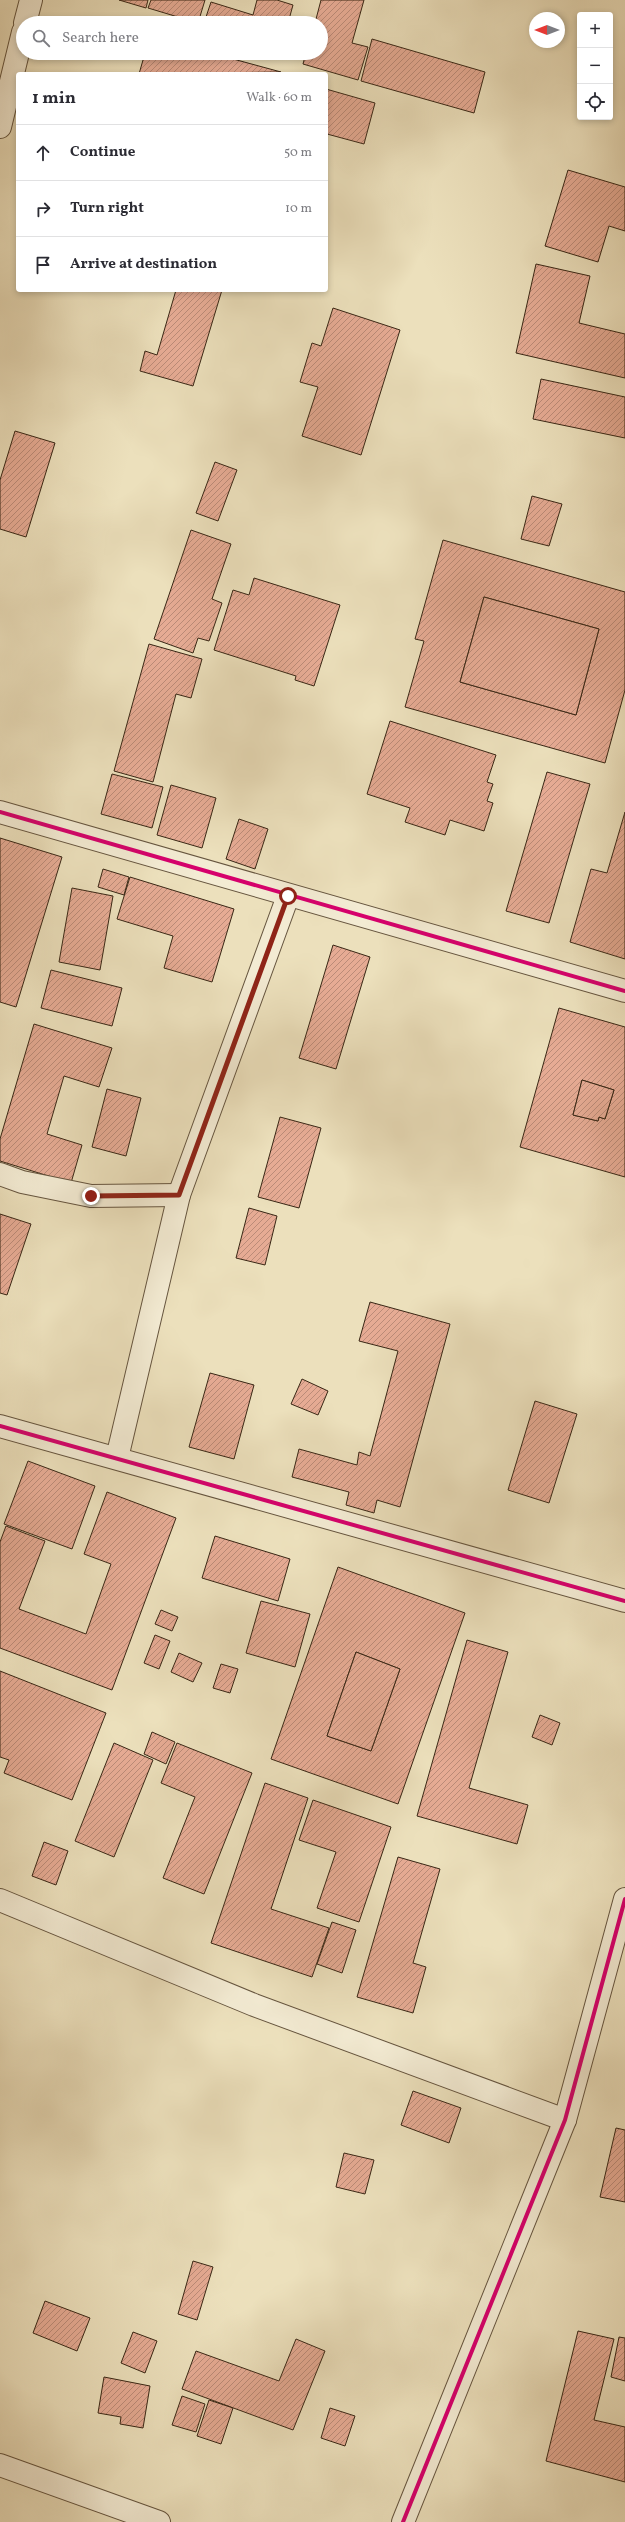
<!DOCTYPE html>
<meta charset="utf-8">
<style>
body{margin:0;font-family:Vollkorn,serif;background:#f7f7f7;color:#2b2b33}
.controls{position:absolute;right:12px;top:12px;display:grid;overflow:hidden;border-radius:4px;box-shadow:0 2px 6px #0003}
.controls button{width:36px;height:36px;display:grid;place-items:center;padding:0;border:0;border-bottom:1px solid #e1e1e2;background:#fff;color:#2b2b33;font:20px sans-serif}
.compass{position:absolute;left:529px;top:12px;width:36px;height:36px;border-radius:50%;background:#fff;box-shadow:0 2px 6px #0003;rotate:270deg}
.stop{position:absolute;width:12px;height:12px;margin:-9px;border:3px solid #8f2418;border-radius:50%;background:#fff}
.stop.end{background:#8f2418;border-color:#fff;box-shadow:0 1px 4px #0008}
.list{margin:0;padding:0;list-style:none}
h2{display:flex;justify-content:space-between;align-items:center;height:52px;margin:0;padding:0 16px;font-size:17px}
h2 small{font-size:13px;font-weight:400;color:#7c7c81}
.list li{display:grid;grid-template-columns:26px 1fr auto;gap:12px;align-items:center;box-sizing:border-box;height:56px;padding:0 16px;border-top:1px solid #e1e1e2}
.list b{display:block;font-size:15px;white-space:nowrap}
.list em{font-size:13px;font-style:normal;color:#7c7c81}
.icon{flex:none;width:22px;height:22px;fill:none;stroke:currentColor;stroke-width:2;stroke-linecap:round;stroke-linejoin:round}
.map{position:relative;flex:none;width:625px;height:2522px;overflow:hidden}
.search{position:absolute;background:#fff;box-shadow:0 2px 6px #0003;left:16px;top:16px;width:312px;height:44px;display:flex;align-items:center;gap:10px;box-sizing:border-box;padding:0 14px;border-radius:22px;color:#7c7c81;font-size:15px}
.panel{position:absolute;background:#fff;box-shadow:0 2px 6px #0003;left:16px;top:72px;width:312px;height:220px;border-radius:4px}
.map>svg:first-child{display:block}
</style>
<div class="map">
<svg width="625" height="2522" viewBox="0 0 625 2522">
<defs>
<pattern id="building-hatch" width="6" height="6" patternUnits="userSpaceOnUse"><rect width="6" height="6" fill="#e6ab94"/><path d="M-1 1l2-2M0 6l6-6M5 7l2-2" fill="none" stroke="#bb8b78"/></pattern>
</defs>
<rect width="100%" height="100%" fill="#ece0bc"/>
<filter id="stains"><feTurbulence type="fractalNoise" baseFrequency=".005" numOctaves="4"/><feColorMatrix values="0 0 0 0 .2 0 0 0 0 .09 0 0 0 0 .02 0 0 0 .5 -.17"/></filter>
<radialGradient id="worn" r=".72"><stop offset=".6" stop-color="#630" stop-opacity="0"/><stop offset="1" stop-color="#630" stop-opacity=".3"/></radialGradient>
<g fill="url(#building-hatch)" stroke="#392715" fill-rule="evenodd">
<path d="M119 0H148L146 8Z"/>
<path d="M151 0H205L198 23 148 8Z"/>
<path d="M257 0H277L293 5 288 23H204L211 2 253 15Z"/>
<path d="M321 0H364L352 43 368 47 358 80 303 64 306 53H321V23H315Z"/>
<path d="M372 39 485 72 474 113 361 81Z"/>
<path d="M145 53H211L281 72 139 74Z"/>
<path d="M326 89 375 103 364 144 327 134 326 139Z"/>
<path d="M568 170 625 187V231L609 226 598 262 545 246Z"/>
<path d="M536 264 590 276 579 323 625 334V378L516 353Z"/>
<path d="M176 290H222L193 386 140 371 145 351 157 355Z"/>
<path d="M333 308 400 330 361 455 302 436 318 387 300 382 312 343 321 346Z"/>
<path d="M541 379 625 397V438L533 419Z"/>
<path d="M15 431 55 443 26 537 0 529V480Z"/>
<path d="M215 462 237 470 218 521 196 513Z"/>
<path d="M532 496 562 504 549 546 521 539Z"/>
<path d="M191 530 231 544 212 599 222 603 209 641 198 638 193 653 154 639Z"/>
<path d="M443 540 625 592V690L605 763 405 707 424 641 415 639ZM484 597 599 629 576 715 460 682Z"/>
<path d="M254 578 340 605 314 686 295 680 296 676 214 650 233 590 249 595Z"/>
<path d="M484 597 599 629 576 715 460 682Z"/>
<path d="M149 644 202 659 191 698 176 694 153 782 114 771Z"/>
<path d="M390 721 496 755 487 782 493 784 487 801 493 803 484 831 450 820 445 835 405 822 410 808 367 794Z"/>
<path d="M547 772 590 784 549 923 506 911Z"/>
<path d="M112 774 163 787 152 828 101 814Z"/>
<path d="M171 785 216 798 202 848 157 835Z"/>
<path d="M625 812V959L570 942 591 869 607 873Z"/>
<path d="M239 819 268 829 255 869 226 859Z"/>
<path d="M0 838 62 857 16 1007 0 1002Z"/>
<path d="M103 869 129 877 124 895 98 887Z"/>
<path d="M130 877 234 909 212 982 164 968 173 936 117 919Z"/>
<path d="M72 888 113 896 100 970 59 962Z"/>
<path d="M333 945 370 957 336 1069 299 1058Z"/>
<path d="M51 970 122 988 112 1026 41 1008Z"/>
<path d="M559 1008 625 1027V1177L520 1147ZM582 1080 614 1090 605 1119 599 1117 598 1121 573 1115Z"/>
<path d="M34 1024 112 1048 99 1087 64 1076 47 1134 82 1145 71 1183 0 1161V1139Z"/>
<path d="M582 1080 614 1090 605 1119 599 1117 598 1121 573 1115Z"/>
<path d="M107 1089 141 1098 126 1156 92 1147Z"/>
<path d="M280 1117 321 1128 299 1208 258 1197Z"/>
<path d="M249 1208 277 1216 265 1265 236 1258Z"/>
<path d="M0 1214 31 1224 7 1295 0 1293Z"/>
<path d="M370 1302 450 1324 400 1507 377 1500 374 1513 346 1505 349 1492 292 1477 299 1449 357 1465 359 1452 370 1456 398 1351 359 1341Z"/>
<path d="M210 1373 254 1385 234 1459 189 1447Z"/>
<path d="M302 1379 328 1391 318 1415 291 1404Z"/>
<path d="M535 1401 577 1414 549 1503 508 1490Z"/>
<path d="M28 1461 95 1486 72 1549 4 1524Z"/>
<path d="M107 1492 176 1518 112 1690 0 1648V1542L6 1526 45 1541 19 1609 86 1634 111 1564 84 1554Z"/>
<path d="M215 1536 290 1559 278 1601 202 1578Z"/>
<path d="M338 1567 465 1613 398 1804 271 1759ZM356 1652 400 1669 371 1751 327 1736Z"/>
<path d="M261 1601 310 1614 295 1667 246 1653Z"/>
<path d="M161 1610 178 1617 172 1631 155 1624Z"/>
<path d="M155 1635 170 1641 159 1669 144 1663Z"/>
<path d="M467 1640 508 1652 469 1788 528 1805 517 1844 417 1816Z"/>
<path d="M356 1652 400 1669 371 1751 327 1736Z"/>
<path d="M179 1653 202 1663 193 1682 171 1672Z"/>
<path d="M221 1664 238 1669 230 1693 213 1688Z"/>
<path d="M0 1671 106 1713 72 1800 4 1773 9 1760 0 1757Z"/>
<path d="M540 1715 560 1723 552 1745 532 1737Z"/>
<path d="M152 1732 175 1742 166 1764 144 1754Z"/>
<path d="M114 1743 153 1760 114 1857 75 1841Z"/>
<path d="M177 1743 252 1773 204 1894 163 1878 195 1797 161 1783Z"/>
<path d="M265 1783 308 1798 271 1909 329 1928 312 1977 211 1943Z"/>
<path d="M313 1800 391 1827 359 1922 317 1908 336 1852 299 1840Z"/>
<path d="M44 1842 68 1851 56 1885 32 1876Z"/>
<path d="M398 1857 440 1869 413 1963 426 1967 413 2013 357 1997Z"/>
<path d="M332 1922 356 1930 342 1973 317 1964Z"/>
<path d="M413 2091 461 2108 449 2143 401 2125Z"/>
<path d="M616 2128 625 2130V2202L600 2197Z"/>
<path d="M344 2153 374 2160 365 2194 336 2187Z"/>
<path d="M193 2261 213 2267 197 2320 178 2314Z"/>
<path d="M45 2301 90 2318 77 2351 33 2333Z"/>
<path d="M578 2331 614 2339 594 2420 625 2427V2482L546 2461Z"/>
<path d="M133 2332 157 2341 145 2373 121 2363Z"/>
<path d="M619 2337 625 2338V2381L611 2377Z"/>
<path d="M296 2339 325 2351 293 2430 182 2389 196 2351 279 2381Z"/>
<path d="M104 2377 150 2386 143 2428 120 2424 121 2417 98 2413Z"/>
<path d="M182 2396 205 2404 196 2432 172 2425Z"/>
<path d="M209 2400 233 2408 221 2444 197 2436Z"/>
<path d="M330 2408 355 2416 345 2446 321 2438Z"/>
</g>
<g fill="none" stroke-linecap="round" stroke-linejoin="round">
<g stroke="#66553f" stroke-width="24">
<g id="minor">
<path d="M25 23 31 0"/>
<path d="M0 127 23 32"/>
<path d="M0 812 625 991"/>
<path d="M0 1174 22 1182 91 1196 179 1195"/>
<path d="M0 1426 625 1601"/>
<path d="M117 1458 179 1195 288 896"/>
<path d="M0 1900 254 2005 565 2120"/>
<path d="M0 2465 159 2522"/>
<path d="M403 2522 565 2120 625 1899"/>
</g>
</g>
<use href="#minor" stroke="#f3ebd3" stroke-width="22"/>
<g stroke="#f3ebd3" stroke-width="6">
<g id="cycleway">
<path d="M0 812 625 991"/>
<path d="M0 1426 625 1601"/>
<path d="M403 2522 565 2120 625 1899"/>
</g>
</g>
<use href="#cycleway" stroke="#d6006c" stroke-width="4"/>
</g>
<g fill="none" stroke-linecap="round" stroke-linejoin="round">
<path stroke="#8f2418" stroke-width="5" d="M91 1196 179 1195 288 896"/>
</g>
<rect width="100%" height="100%" filter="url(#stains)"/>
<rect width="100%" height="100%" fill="url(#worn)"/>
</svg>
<div class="controls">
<button>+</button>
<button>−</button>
<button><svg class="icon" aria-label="locate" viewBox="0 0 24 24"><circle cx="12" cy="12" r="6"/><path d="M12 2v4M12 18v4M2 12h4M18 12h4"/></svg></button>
</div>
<svg class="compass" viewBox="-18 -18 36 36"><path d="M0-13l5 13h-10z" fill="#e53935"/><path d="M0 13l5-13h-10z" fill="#7c7c81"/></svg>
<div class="stop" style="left:288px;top:896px"></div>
<div class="stop end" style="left:91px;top:1196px"></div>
<div class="search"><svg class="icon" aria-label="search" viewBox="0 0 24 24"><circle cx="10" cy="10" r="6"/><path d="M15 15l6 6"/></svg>Search here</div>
<section class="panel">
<h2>1 min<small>Walk · 60 m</small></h2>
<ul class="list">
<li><svg class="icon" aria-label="ahead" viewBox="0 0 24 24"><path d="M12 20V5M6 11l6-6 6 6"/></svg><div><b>Continue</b></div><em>50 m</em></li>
<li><svg class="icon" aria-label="right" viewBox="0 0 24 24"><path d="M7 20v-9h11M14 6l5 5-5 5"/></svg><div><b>Turn right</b></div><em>10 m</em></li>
<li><svg class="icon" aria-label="arrive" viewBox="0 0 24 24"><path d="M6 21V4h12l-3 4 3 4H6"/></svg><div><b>Arrive at destination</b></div></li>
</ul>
</section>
</div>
